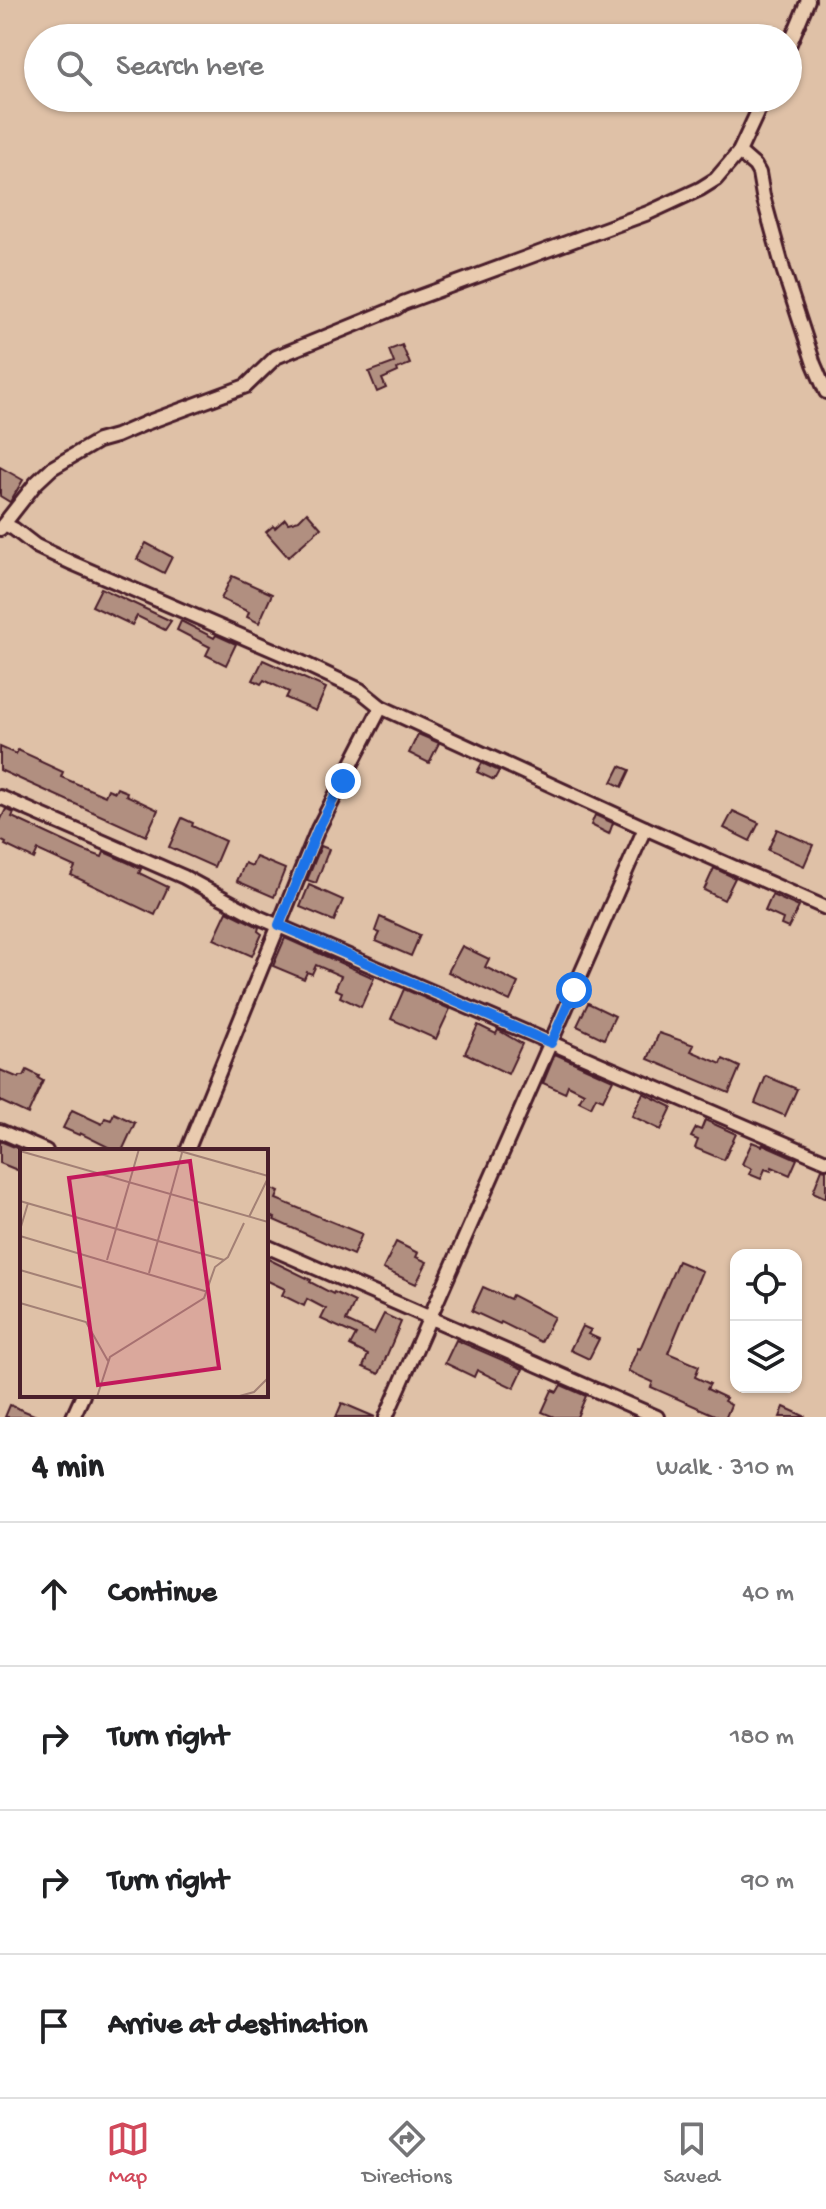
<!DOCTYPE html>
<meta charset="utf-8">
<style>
body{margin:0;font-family:"Gochi Hand",sans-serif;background:#f2f2f2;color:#202124}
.controls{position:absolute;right:24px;bottom:24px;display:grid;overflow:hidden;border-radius:16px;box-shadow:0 2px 6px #0004}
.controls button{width:72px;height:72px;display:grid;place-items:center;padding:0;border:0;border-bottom:2px solid #e0e0e0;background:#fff;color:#202124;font:40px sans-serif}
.stop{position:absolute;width:24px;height:24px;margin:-18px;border:6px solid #1a73e8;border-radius:50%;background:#fff}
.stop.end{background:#1a73e8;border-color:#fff;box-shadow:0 2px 8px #0008}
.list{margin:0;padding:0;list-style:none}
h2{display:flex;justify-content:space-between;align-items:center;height:104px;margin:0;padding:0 32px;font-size:34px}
h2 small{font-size:26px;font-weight:400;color:#757577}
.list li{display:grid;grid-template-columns:52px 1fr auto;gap:24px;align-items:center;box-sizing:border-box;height:144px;padding:0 32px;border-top:2px solid #e0e0e0}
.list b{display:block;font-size:30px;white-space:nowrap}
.list em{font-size:26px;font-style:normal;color:#757577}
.icon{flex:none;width:44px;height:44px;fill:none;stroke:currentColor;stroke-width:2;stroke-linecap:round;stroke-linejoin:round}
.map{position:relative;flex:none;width:826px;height:1417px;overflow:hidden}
.search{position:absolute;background:#fff;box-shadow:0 2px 6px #0004;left:24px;right:24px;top:24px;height:88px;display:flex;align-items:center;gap:20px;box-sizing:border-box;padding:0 28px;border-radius:44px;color:#757577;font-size:30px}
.sheet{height:680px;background:#fff}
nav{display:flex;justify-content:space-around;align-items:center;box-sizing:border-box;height:112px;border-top:2px solid #e0e0e0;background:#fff;font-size:22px;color:#757577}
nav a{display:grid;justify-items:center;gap:4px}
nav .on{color:#d1495b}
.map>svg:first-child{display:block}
</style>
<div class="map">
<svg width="826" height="1417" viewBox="0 0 826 1417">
<rect width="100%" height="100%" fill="#dfc1a7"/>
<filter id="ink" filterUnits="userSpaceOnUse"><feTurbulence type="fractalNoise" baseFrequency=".0125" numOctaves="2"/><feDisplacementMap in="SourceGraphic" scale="16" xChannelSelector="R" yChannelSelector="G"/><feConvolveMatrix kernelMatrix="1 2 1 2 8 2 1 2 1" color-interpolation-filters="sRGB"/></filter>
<g filter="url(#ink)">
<g fill="#b18f80" stroke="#4a1f2b" stroke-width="2">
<path d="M402 345 410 364 397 369 398 372 382 379 386 388 377 392 369 372 394 363 389 350Z"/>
<path d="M0 467 23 480 10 502 0 496Z"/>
<path d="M307 512 321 528 288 557 266 532 273 526 275 528 285 519 288 523 299 520Z"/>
<path d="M146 543 172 557 164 573 137 559Z"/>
<path d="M232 576 272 594 259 623 247 617 249 612 221 599Z"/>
<path d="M101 588 171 621 165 630 137 616 132 625 92 606Z"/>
<path d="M181 621 214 638 216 635 236 644 226 665 206 655 210 647 177 630Z"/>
<path d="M263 660 326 688 316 711 286 698 289 692 264 680 261 684 253 680Z"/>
<path d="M418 734 439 743 429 763 409 753Z"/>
<path d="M0 747 16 754 18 750 40 760 39 761 63 772 61 777 105 796 108 789 115 792 117 788 127 792 126 795 158 810 146 836 0 770Z"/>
<path d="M482 763 499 771 494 780 477 772Z"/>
<path d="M620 766 630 770 622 787 612 782Z"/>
<path d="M6 809 14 813 12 817 83 850 102 857 104 852 129 863 141 869 139 873 168 887 155 915 71 875 75 867 38 850 34 859 5 845 6 843 0 840V821Z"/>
<path d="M733 811 759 823 750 841 724 828Z"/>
<path d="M595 815 613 823 609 834 591 825Z"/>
<path d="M182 818 193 823 192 826 225 841 214 867 169 847Z"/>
<path d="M777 829 813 845 804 866 768 850Z"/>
<path d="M321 846 329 849 316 883 307 880Z"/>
<path d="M256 857 285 869 274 897 237 881 245 863 252 866Z"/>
<path d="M714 868 735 878 724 900 704 890Z"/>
<path d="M309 885 343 900 334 921 300 907Z"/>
<path d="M772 895 799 907 788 928 781 925 783 919 765 911Z"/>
<path d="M227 911 259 927 258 931 262 934 252 956 214 939Z"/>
<path d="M380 917 420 935 411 956 376 941 380 933 375 931Z"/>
<path d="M285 938 374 978 361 1007 340 997 342 992 335 989 341 976 316 965 312 974 307 972 304 979 273 966Z"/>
<path d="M462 946 489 959 485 967 518 983 510 1001 448 972Z"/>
<path d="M404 989 450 1009 436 1039 391 1019Z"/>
<path d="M588 1003 615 1016 604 1039 577 1026Z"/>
<path d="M478 1025 496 1034 498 1030 522 1044 508 1074 465 1053Z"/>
<path d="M659 1033 694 1045 691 1051 721 1064 723 1059 740 1067 729 1093 648 1059Z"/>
<path d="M555 1054 613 1080 603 1100 596 1097 591 1107 579 1101 584 1093 568 1085 565 1093 543 1083Z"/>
<path d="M0 1070 19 1078 20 1076H24L27 1070 39 1076 38 1078 43 1081 28 1114 0 1101Z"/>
<path d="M766 1076 797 1089 785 1116 755 1103Z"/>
<path d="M643 1093 672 1107 661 1130 632 1116Z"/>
<path d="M72 1110 102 1124 105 1118 111 1120 114 1113 135 1123 122 1151H116L80 1133 79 1135 63 1128Z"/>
<path d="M705 1120 736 1134 724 1160 695 1148 698 1140 691 1137 696 1128 701 1130Z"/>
<path d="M0 1141 22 1150V1172L0 1163Z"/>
<path d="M752 1142 762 1146 763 1144 797 1159 790 1175 772 1167 771 1171 765 1169 761 1179 749 1174 752 1169 742 1164Z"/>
<path d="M822 1169 826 1170V1198L813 1192Z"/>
<path d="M266 1186 279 1192 276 1199 362 1234 353 1255 274 1220 275 1218 266 1214Z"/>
<path d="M396 1242 418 1253 416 1257 427 1262 416 1284 383 1269Z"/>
<path d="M266 1258 311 1280 310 1282 333 1294 334 1292 355 1302 346 1321 374 1334 384 1314 401 1322 379 1374 363 1367 368 1355 350 1346 356 1335 321 1319 326 1309 307 1299 304 1306 282 1295 285 1289 266 1280Z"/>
<path d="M678 1261 702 1271 668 1353 699 1366 695 1377 710 1384 707 1389 726 1398 724 1401 731 1405 726 1417H719L651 1387 653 1382 628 1371 638 1348 640 1349Z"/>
<path d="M483 1287 510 1299 512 1295 554 1317 541 1342 501 1322 500 1324 472 1311Z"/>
<path d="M582 1326 591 1330 588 1334 599 1339 589 1359 570 1350Z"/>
<path d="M456 1340 523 1369 514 1388 477 1370 474 1377 445 1363Z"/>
<path d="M561 1385 586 1396 577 1417H554L542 1412 552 1390 557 1392Z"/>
<path d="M342 1403 375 1417H336Z"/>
<path d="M10 1405 39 1417H5Z"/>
<path d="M784 1407 806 1417H780Z"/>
</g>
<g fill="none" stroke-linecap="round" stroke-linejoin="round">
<g stroke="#4a1f2b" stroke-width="18">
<g id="street">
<path d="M788 48 808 0"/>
<path d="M739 152 755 166 759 173 763 196 783 269 814 364 826 392"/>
<path d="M4 524 14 529 36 546 72 563 292 658 360 690 381 707 645 828 826 908"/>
<path d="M0 529 36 483 52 468 98 441 116 436 146 423 246 386 276 357 396 308 403 303 648 213 700 189 716 179 739 152 764 98"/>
<path d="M0 797 184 877 258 917 826 1161"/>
<path d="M0 1131 46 1151"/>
<path d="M187 1151 318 829 381 707"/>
<path d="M266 1246 657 1417"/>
<path d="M73 1417 83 1395"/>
<path d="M386 1417 645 828"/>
</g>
</g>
<use href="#street" stroke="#e9cbaf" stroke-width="12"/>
</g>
</g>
<g fill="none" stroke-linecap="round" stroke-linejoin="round" filter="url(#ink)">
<path stroke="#1a73e8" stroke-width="10" d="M343 781 318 829 279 925 551 1043 574 990"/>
</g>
<g transform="translate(20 1149)">
<rect width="248" height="248" fill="#dfc1a7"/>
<path fill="none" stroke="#a38075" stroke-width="2" d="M153 0 248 27M0 2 248 73M0 52 204 111M229 68 248 29M0 81 8 54M0 87 188 143M87 111 119 0M0 121 62 139M129 124 163 0M0 154 66 173 88 212M77 248 90 208 184 149 195 118 208 108 224 74M216 248 234 243 248 229"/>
<path fill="#c2185b" fill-opacity="0.15" stroke="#c2185b" stroke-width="4" d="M170 12 199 219 78 236 49 29Z"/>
<rect width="248" height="248" fill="none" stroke="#4a1f2b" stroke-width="4"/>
</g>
</svg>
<div class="controls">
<button><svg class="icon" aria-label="locate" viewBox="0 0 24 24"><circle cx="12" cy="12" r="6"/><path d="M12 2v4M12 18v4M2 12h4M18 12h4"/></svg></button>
<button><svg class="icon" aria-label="layers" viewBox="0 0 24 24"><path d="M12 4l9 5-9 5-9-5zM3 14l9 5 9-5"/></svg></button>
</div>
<div class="stop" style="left:574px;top:990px"></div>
<div class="stop end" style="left:343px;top:781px"></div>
<div class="search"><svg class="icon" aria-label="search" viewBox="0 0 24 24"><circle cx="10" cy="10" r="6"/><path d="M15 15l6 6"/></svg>Search here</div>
</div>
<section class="sheet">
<h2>4 min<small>Walk · 310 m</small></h2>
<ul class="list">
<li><svg class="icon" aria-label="ahead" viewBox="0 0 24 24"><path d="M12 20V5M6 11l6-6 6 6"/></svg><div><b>Continue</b></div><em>40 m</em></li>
<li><svg class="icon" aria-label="right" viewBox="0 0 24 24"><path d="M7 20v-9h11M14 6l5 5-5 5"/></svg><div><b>Turn right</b></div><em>180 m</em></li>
<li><svg class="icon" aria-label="right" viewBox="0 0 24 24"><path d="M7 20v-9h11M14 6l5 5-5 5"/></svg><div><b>Turn right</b></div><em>90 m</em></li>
<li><svg class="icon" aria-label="arrive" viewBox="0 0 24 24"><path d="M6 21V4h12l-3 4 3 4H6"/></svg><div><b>Arrive at destination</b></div></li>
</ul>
</section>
<nav>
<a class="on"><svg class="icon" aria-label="map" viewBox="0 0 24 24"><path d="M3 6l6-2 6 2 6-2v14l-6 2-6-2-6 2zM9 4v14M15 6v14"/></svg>Map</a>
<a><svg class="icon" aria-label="directions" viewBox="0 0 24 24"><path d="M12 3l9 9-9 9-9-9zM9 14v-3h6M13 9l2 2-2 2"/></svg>Directions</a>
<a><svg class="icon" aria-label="saved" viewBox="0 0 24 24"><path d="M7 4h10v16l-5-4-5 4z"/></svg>Saved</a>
</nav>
